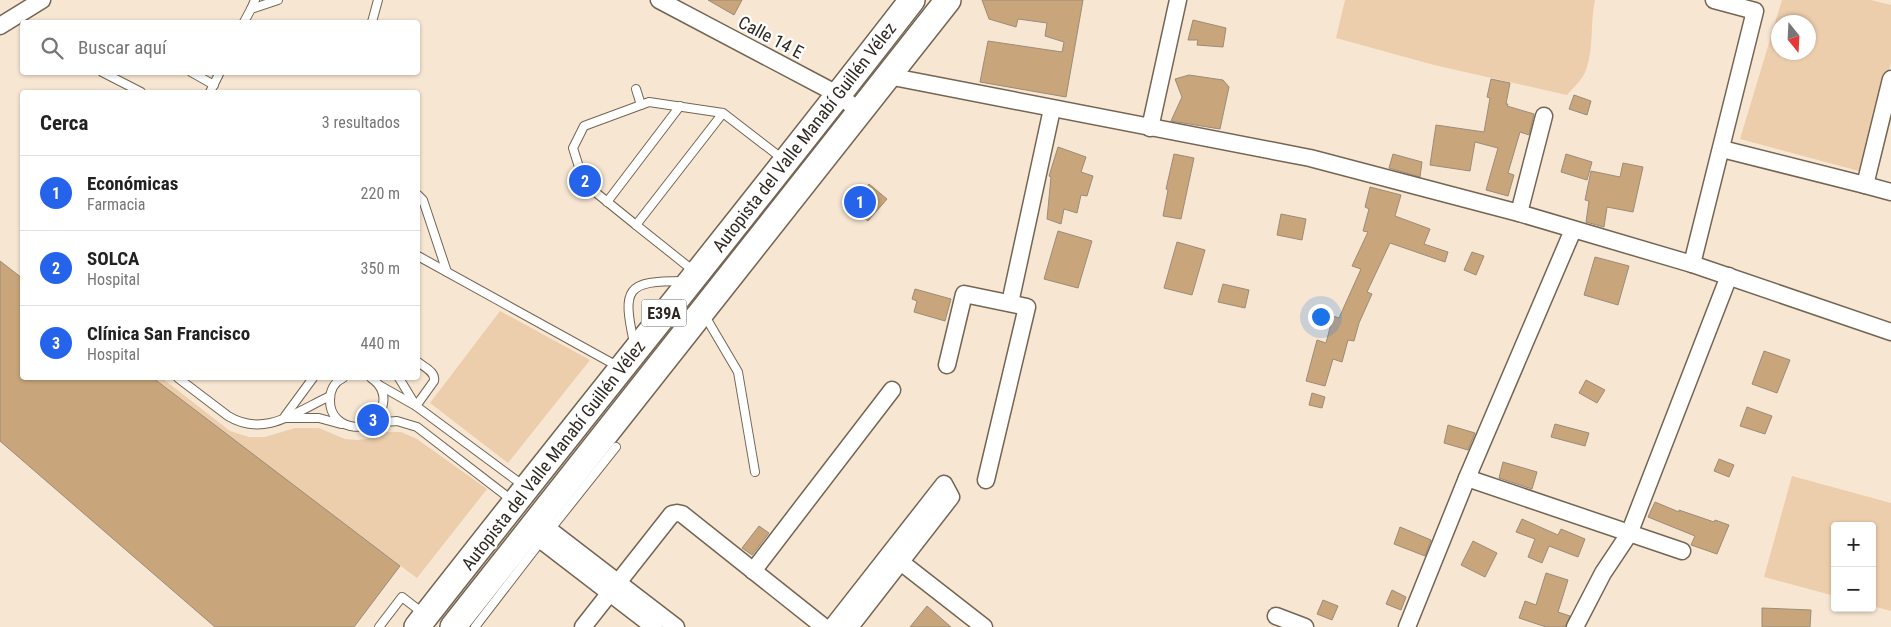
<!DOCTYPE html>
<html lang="es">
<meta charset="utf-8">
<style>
body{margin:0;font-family:"Roboto Condensed",sans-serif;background:#f6f6f6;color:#222}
.controls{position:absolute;right:15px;bottom:15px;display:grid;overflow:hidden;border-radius:5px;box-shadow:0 1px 4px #0004}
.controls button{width:45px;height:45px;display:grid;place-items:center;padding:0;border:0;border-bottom:1px solid #e0e0e0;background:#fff;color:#222;font:25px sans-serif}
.compass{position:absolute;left:1771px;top:15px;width:45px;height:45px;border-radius:50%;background:#fff;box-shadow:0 1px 4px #0004;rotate:162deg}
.you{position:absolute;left:1320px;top:316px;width:18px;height:18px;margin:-12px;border:4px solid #fff;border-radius:50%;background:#1a73e8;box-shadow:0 0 0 8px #1a73e833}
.badge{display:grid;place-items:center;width:32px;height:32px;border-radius:50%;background:#2563eb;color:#fff;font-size:16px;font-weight:700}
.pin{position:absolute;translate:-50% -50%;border:2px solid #fff;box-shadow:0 1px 5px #0006}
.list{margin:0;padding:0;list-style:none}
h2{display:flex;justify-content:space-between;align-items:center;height:65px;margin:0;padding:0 20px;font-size:21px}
h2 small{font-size:16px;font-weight:400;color:#767676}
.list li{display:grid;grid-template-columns:32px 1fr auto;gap:15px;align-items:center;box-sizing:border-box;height:75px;padding:0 20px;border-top:1px solid #e0e0e0}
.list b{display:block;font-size:19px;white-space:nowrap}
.list p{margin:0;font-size:16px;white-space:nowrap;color:#767676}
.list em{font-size:16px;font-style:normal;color:#767676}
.icon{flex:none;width:28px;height:28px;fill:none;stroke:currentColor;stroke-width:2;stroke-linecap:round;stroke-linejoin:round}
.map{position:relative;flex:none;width:1891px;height:627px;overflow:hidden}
.search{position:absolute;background:#fff;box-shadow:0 1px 4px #0004;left:20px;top:20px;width:400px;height:55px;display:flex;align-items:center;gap:12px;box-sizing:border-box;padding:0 18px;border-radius:5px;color:#767676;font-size:19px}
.panel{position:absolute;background:#fff;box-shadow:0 1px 4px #0004;left:20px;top:90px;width:400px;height:290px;border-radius:5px}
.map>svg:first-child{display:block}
</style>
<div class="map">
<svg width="1891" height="627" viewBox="0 0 1891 627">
<rect width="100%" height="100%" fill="#f7e6d2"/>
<g fill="#ecceac" fill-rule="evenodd">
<path d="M1345 0H1595C1590 23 1594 48 1586 70 1583 79 1573 88 1567 95L1434 65 1336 38Z"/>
<path d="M1782 0H1871L1891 5V63L1859 171 1740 139ZM1778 22H1808V52H1778Z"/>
<path d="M500 311 590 360 508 463 430 403Z"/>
<path d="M147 378H162L230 431 249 437H265L295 428H319L345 439 357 440 366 439 384 432H401L417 439 487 489 417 578Z"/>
<path d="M1792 476 1891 503V611L1872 606V526H1835V596L1764 577Z"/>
</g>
<g fill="#c8a57b" stroke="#9b8c79">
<path d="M708 0H742L734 15Z"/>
<path d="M982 0H1083L1066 97 980 82 988 41 1062 52 1064 42 1045 36 1047 23 1018 19 1016 27 989 19Z"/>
<path d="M1193 20 1226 28 1223 47 1197 45 1198 40H1188Z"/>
<path d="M1189 75 1223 80 1229 87 1220 129 1171 121 1182 97 1175 79Z"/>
<path d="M1491 79 1510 83 1506 104H1508L1507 106 1534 114 1529 135 1520 132 1508 173 1514 175 1508 196 1486 190 1498 148 1475 142 1470 171 1430 165 1436 125 1484 132 1490 98 1487 97Z"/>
<path d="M1574 95 1591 101 1587 115 1569 109Z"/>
<path d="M1058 147 1086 157 1081 172 1093 176 1087 196 1081 195 1077 213 1064 209 1061 224 1047 219 1051 177 1049 176Z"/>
<path d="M1174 154 1194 158 1181 219 1163 216 1168 190 1166 189Z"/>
<path d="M1393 154 1422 162 1420 177 1389 168Z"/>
<path d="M1566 154 1592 162 1587 180 1561 172Z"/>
<path d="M1623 163 1643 167 1633 212 1607 207 1604 227 1586 222 1589 201 1585 200 1591 171 1620 177Z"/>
<path d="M869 184 887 199 868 221 851 207Z"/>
<path d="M1370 187 1401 195 1395 216 1430 229 1424 244 1448 252 1445 262 1390 243 1367 292 1372 294 1359 323 1354 341 1348 340 1342 362 1333 359 1325 386 1306 381 1317 340 1326 343 1333 316 1339 318 1361 269 1352 266 1368 232 1363 231 1369 209 1365 207Z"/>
<path d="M1281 214 1306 219 1302 240 1277 235Z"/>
<path d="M1058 231 1092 241 1078 288 1044 279Z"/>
<path d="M1177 242 1205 250 1192 295 1164 288Z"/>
<path d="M1472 252 1484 256 1476 275 1464 270Z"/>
<path d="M1595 257 1629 266 1618 305 1584 295Z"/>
<path d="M0 261 22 278V378H153L400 566 354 627H215L0 441Z"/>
<path d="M1223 284 1249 290 1245 308 1218 302Z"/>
<path d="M915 289 951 299 945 321 914 312 917 301 912 299Z"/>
<path d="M1764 351 1790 360 1777 393 1752 384Z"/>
<path d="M1586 380 1605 390 1597 403 1579 393Z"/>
<path d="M1312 393 1325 397 1322 408 1309 405Z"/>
<path d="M1747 407 1772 416 1765 434 1740 426Z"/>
<path d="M1555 424 1589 433 1585 446 1551 437Z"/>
<path d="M1448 425 1475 433 1468 450 1444 443Z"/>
<path d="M1719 459 1734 465 1729 477 1714 471Z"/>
<path d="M1503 462 1537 472 1532 489 1499 478Z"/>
<path d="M1655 502 1679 512V510L1714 522 1715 520 1729 525 1717 554 1691 545 1695 536 1648 517Z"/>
<path d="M1522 519 1558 535 1561 529 1585 539 1578 557 1549 546 1542 563 1528 557 1535 539 1516 532Z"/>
<path d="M759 526 769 533 752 555 742 548Z"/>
<path d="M1400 527 1431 540 1425 556 1394 544Z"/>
<path d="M1473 541 1497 553 1485 577 1461 565Z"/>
<path d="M1546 573 1568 580 1558 612 1570 616 1565 627H1546L1519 618 1525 601 1536 605Z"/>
<path d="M1392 590 1406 597 1401 610 1386 604Z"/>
<path d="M1323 600 1338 606 1332 620 1317 614Z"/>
<path d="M927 606 951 627H910Z"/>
<path d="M1762 608 1811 610 1810 627H1762Z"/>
</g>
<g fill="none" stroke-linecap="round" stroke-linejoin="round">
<g stroke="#746553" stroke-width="10">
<g id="service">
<path d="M251 9 255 0"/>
<path d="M244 22 251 9 278 0"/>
<path d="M372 22 378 0"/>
<path d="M102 72 141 92"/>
<path d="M191 72 214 85"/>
<path d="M636 89 641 105"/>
<path d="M210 92 220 72"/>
<path d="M723 113 636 225 584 183 573 148 584 126 649 102 723 113 784 160"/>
<path d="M418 195 423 200 447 272"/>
<path d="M607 202 680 106"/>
<path d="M636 225 695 272"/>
<path d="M418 256 619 367"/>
<path d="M705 316 738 372 755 472"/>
<path d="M634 343C622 288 626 281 683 281"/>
<path d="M178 378 228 416C264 438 296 412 330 396"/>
<path d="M343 378C334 382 330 391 330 400 329 433 379 437 383 404 385 393 380 384 371 378"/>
<path d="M399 378 416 406 434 381C436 372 424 367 418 362"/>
<path d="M379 385 416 406 524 486"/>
<path d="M285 416 313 378"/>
<path d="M285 418H319L341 424"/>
<path d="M372 423 397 421 417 427 513 501"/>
<path d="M550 530 616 447"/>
<path d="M379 627 402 597 424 614"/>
<path d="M475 627 542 540"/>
</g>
</g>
<g stroke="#746553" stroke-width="19">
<g id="minor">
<path d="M659 0 839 95 860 112"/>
<path d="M0 26 42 0"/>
<path d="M888 76 1310 158 1519 213 1692 264 1891 332"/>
<path d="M1150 128 1178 0"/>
<path d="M1722 149 1865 185 1891 79"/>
<path d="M1865 185 1891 192"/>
<path d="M1519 213 1544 116"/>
<path d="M1692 264 1755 11 1714 0"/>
<path d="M1010 303 1052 109"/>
<path d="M947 365 964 294 1027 307 986 480"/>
<path d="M1467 478 1682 551"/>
<path d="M538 521 676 627"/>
<path d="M529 531 654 627"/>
<path d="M893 556 984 627"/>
<path d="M753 571 892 390"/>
<path d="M1276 616 1305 627"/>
<path d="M583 627 672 514 677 513 682 514 824 627"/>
<path d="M832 627 944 484 951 497 850 627"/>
<path d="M1407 627 1467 478 1573 230"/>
<path d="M1575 627 1603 573 1629 534 1729 276"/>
</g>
</g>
<g stroke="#746553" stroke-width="28">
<g id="primary">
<path d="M417 627C581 417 749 211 912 0"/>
<path d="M453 627 948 0"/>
</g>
</g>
<use href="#service" stroke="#fff" stroke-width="8"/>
<use href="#minor" stroke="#fff" stroke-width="16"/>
<use href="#primary" stroke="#fff" stroke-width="25"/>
</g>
<g text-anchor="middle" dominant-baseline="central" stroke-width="4.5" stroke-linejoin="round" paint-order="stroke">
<rect fill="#fff" stroke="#6d6964" stroke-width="1" x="641.5" y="299.5" width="45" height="27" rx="4"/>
<g font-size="16" font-weight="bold" fill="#2f2922">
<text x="664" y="313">E39A</text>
</g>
<g font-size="18" fill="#2f2922" stroke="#fff">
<text transform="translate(771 37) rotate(28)">Calle 14 E</text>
<text transform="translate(804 137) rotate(-52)">Autopista del Valle Manabí Guillén Vélez</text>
<text transform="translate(553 455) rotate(-52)">Autopista del Valle Manabí Guillén Vélez</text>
</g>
</g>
</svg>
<div class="controls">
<button>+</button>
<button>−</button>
</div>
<svg class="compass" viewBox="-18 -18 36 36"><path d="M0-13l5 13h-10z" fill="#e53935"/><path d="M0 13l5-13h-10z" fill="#767676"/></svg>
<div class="you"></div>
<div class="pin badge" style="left:860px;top:202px">1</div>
<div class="pin badge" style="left:585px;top:181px">2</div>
<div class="pin badge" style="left:373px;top:420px">3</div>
<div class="search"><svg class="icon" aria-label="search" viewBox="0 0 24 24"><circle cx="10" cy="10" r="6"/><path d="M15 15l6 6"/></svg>Buscar aquí</div>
<section class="panel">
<h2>Cerca<small>3 resultados</small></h2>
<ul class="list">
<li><span class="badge">1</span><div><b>Económicas</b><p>Farmacia</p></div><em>220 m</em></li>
<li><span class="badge">2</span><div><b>SOLCA</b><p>Hospital</p></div><em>350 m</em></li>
<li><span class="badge">3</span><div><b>Clínica San Francisco</b><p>Hospital</p></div><em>440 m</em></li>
</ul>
</section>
</div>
